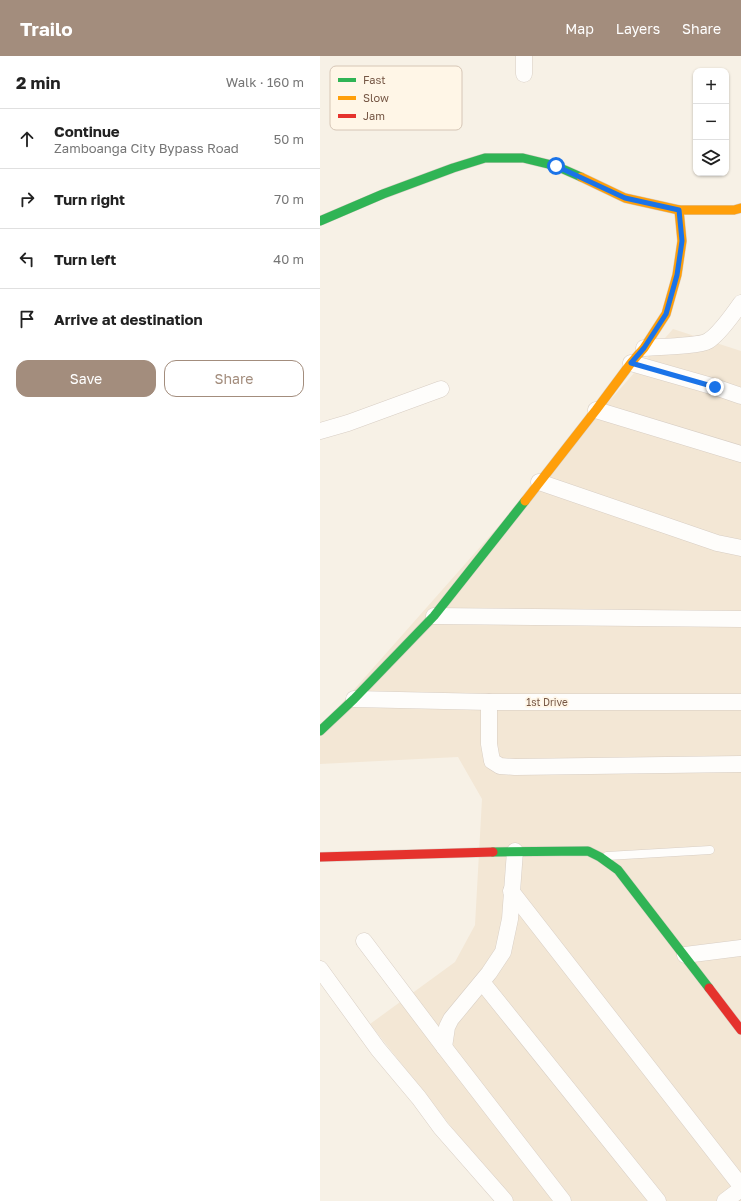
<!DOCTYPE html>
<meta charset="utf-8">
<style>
body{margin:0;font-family:"Golos Text",sans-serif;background:#f2f2f2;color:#222}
.controls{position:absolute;right:12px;top:12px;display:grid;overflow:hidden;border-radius:8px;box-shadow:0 1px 3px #0004}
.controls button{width:36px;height:36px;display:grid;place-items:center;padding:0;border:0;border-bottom:1px solid #e0e0e0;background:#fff;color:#222;font:20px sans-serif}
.stop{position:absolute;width:12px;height:12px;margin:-9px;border:3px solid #1a73e8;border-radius:50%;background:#fff}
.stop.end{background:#1a73e8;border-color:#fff;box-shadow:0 1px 4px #0008}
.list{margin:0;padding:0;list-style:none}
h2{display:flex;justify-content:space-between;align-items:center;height:52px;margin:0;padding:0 16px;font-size:17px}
h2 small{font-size:13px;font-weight:400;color:#767676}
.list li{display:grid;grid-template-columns:26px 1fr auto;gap:12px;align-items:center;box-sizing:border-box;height:60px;padding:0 16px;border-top:1px solid #e0e0e0}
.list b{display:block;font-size:15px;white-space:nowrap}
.list p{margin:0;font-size:13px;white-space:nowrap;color:#767676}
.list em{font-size:13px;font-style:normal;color:#767676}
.actions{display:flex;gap:8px;padding:12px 16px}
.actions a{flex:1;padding:9px 0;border:1px solid #a38d7d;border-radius:12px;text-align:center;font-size:14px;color:#a38d7d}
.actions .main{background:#a38d7d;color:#fff}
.icon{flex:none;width:22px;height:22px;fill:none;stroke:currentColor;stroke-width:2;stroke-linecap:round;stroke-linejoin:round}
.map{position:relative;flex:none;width:421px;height:1145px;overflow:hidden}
header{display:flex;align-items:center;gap:24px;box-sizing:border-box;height:56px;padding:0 20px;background:#a38d7d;color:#fff}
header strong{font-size:19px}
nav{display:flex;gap:22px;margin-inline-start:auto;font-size:14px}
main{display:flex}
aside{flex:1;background:#fff}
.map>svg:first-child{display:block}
</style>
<header>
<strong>Trailo</strong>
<nav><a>Map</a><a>Layers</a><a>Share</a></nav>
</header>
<main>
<aside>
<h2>2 min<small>Walk · 160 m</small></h2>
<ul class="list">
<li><svg class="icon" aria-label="ahead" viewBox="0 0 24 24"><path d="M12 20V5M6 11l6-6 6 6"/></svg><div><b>Continue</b><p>Zamboanga City Bypass Road</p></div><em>50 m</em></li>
<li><svg class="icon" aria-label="right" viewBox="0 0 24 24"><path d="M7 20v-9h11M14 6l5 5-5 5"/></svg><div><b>Turn right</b></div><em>70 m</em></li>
<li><svg class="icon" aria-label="left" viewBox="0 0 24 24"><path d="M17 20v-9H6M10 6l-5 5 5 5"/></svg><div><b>Turn left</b></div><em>40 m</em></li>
<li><svg class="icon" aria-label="arrive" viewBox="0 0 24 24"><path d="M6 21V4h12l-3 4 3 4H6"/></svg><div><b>Arrive at destination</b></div></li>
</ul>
<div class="actions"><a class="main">Save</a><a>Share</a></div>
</aside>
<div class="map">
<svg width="421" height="1145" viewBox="0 0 421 1145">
<rect width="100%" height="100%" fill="#f7f1e6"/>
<path fill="#f3e7d5" d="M353 273 421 295V1145H190L50 968 135 906 155 869 162 743 138 701 0 708V672Z"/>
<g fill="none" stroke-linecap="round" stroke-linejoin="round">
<g stroke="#d8cec4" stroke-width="9">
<path id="lane" d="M287 800 390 794"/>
</g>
<g stroke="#d8cec4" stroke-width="17">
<g id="street">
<path d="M204 0V18"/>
<path d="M324 292C337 291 380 290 388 285 398 279 414 257 421 247"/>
<path d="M311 307 395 331 421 340"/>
<path d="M276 354 421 398"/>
<path d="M0 375 28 367 121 333"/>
<path d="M219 426 397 487 421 492"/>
<path d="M114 560 421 563"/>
<path d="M34 643 169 646H421"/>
<path d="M169 646V688L172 705 180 710 195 711 421 708"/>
<path d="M191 835 421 1130"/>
<path d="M44 885 124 991 243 1145"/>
<path d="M365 899 421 892"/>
<path d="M0 913 58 993 99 1042 121 1072 185 1145"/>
<path d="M162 926 338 1145"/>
<path d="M124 991 127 971 131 963 169 917 183 896 190 863 195 795"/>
<path d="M405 1145 421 1133"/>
</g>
</g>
<g stroke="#d7cdc3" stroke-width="10">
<g id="fast">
<path d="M0 165 63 138 133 112 165 102H203L236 110 261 121"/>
<path d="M0 675 34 643 114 560 205 445"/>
<path d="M173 796 268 795 280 801 298 814 389 932"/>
</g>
</g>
<g stroke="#d7cdc3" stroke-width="10">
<g id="slow">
<path d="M261 121 305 142 359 154H414L421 152"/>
<path d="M205 445 276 354 311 307 324 292 346 258 357 219 362 185 359 154"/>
</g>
</g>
<g stroke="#d7cdc3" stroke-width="10">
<g id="jam">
<path d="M0 801 173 796"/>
<path d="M389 932 421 974"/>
</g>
</g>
<use href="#lane" stroke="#fefdfb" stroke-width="8"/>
<use href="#street" stroke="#fefdfb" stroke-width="16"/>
<use href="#fast" stroke="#30b455" stroke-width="9"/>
<use href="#slow" stroke="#ff9f0a" stroke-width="9"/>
<use href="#jam" stroke="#e5322d" stroke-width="9"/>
</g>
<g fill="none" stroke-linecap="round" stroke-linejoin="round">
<path stroke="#1a73e8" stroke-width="5" d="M236 110 305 142 359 154 362 185 357 219 346 258 324 292 311 307 395 331"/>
</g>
<g text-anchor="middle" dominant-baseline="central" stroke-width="3.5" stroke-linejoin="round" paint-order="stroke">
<g font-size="10" fill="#765745" stroke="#fff6e7">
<text x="227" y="646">1st Drive</text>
</g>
</g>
<rect x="10" y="10" width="132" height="64" rx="6" fill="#fff6e7" stroke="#d6c6b6" stroke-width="1"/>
<rect x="18" y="22" width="18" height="4" fill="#30b455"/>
<rect x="18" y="40" width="18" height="4" fill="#ff9f0a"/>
<rect x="18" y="58" width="18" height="4" fill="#e5322d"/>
<g font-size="11" fill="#765745">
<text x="43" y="28">Fast</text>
<text x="43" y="46">Slow</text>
<text x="43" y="64">Jam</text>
</g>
</svg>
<div class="controls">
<button>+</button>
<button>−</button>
<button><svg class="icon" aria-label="layers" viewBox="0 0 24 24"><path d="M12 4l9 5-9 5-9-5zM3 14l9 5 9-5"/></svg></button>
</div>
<div class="stop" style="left:236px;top:110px"></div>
<div class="stop end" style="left:395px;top:331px"></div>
</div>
</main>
